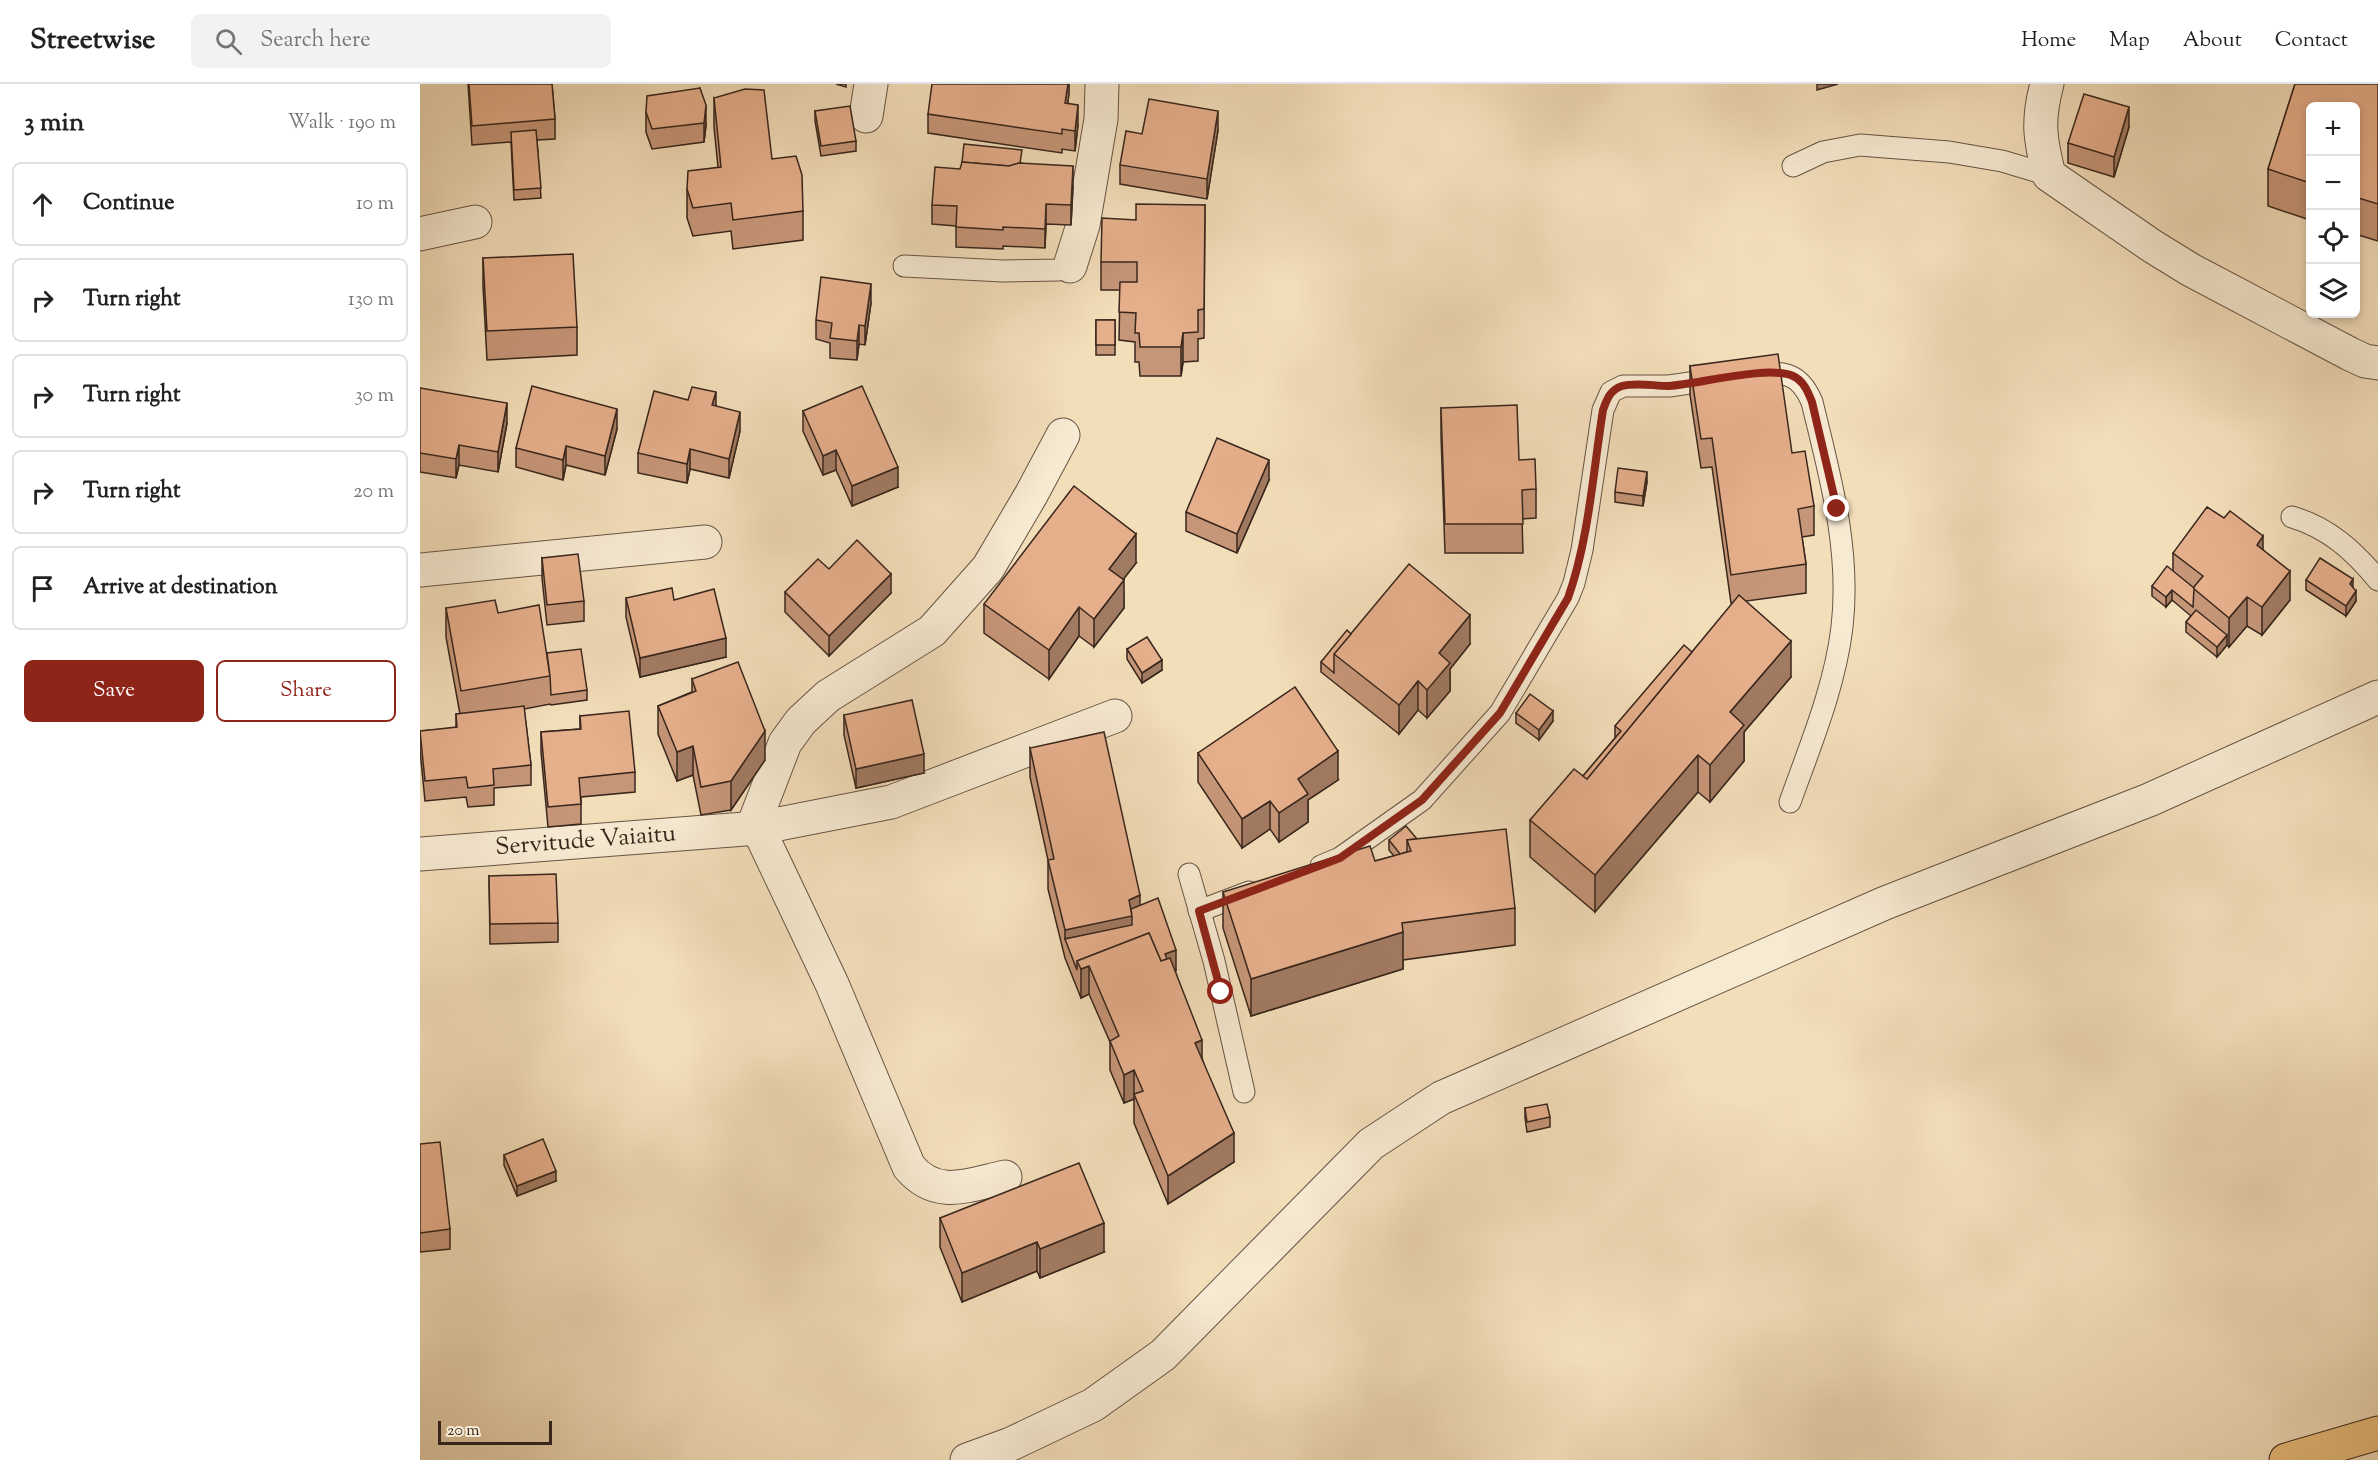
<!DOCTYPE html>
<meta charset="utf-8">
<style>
body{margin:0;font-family:"Sorts Mill Goudy",serif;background:#f2f2f2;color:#222}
.controls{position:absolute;right:18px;top:18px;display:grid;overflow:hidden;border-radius:9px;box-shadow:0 3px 9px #0003}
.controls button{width:54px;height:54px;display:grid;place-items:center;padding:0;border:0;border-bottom:2px solid #e0e0e0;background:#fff;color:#222;font:30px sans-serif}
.scale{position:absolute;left:18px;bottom:15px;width:114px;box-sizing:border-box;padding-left:6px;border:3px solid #38261c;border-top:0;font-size:16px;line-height:21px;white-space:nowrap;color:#38261c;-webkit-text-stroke:4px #f7ead2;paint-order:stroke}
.stop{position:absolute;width:18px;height:18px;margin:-14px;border:4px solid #8f2418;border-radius:50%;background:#fff}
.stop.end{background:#8f2418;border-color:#fff;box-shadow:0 2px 6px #0008}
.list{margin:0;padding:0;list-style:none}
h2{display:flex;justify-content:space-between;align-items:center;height:78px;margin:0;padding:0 24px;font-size:26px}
h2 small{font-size:20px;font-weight:400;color:#767676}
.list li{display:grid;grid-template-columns:39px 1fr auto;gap:18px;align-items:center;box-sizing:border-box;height:84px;margin:0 12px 12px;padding:0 12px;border:2px solid #e0e0e0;border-radius:9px}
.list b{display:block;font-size:22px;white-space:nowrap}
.list em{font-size:20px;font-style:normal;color:#767676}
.actions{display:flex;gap:12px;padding:18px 24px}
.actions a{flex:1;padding:14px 0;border:2px solid #8f2418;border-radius:9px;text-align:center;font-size:21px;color:#8f2418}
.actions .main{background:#8f2418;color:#fff}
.icon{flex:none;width:33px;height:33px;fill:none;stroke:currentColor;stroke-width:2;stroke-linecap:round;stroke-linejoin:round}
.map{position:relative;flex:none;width:1958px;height:1376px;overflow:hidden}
header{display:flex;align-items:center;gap:36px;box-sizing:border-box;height:84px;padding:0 30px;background:#fff;border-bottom:2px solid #e0e0e0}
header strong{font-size:28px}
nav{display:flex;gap:33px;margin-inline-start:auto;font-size:21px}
.search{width:420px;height:54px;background:#f2f2f2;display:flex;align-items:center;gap:15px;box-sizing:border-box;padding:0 21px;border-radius:9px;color:#767676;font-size:22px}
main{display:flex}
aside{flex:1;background:#fff}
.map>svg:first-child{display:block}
</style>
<header>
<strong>Streetwise</strong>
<div class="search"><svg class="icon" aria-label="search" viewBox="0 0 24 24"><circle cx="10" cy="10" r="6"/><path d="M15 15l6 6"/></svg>Search here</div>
<nav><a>Home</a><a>Map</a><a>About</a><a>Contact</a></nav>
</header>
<main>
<aside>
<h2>3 min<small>Walk · 190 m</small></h2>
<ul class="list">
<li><svg class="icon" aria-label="ahead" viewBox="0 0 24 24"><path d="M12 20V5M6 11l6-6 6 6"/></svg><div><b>Continue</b></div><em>10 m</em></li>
<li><svg class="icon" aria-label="right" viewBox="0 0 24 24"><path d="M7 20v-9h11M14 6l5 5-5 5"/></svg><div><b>Turn right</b></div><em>130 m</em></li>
<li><svg class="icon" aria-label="right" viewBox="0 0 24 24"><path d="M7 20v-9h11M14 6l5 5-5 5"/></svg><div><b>Turn right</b></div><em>30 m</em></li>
<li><svg class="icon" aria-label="right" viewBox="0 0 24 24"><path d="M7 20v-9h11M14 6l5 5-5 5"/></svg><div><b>Turn right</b></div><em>20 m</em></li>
<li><svg class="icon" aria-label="arrive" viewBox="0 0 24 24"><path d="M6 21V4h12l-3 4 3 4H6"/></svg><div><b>Arrive at destination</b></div></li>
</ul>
<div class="actions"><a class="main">Save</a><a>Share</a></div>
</aside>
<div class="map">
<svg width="1958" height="1376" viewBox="0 0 1958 1376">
<rect width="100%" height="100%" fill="#f3deba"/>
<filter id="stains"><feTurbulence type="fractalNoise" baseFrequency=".00333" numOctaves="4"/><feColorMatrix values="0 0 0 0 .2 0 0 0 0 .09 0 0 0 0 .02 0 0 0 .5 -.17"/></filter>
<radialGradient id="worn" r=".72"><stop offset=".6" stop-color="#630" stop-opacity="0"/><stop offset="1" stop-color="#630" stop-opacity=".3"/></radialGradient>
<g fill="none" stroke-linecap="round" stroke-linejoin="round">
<g stroke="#675444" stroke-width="23">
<g id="service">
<path d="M1373 82 1403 68 1440 61 1529 68 1582 77 1629 91"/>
<path d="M484 182 583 187 639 186 650 182"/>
<path d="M1331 291C1362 287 1379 287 1392 318 1410 392 1431 466 1422 543 1415 603 1390 662 1370 718"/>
<path d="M1872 433C1909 444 1934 467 1958 496"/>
<path d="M901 782 920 774 1002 716 1080 629 1148 514 1154 499 1162 466 1183 326 1191 308 1203 302H1249L1298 295"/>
<path d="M769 790 794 877 824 1008"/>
<path d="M779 827 829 808"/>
</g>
</g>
<g stroke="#675444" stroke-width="35">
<g id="minor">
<path d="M1627 0C1617 37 1620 55 1629 91L1732 162 1771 186 1930 270 1945 277 1958 279"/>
<path d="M446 32 451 0"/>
<path d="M0 150 55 138"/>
<path d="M650 182 663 141 681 35 682 0"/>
<path d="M0 486 285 458"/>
<path d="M338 744 412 900 489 1083C517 1116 548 1101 585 1093"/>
<path d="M332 745 365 659 381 637 408 612 512 547 568 484 611 411 643 351"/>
<path id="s1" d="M0 770 338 744 471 718 695 632"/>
<path d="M547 1376 591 1360 673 1321 743 1271 951 1060 1021 1014 1465 819 1729 716 1958 613"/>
</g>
</g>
<g stroke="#38261c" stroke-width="35">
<path id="trunk" d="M1866 1376 1958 1349"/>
</g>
<use href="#service" stroke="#f7ead2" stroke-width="21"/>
<use href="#minor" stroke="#f7ead2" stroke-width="33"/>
<use href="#trunk" stroke="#eabf7d" stroke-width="33"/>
</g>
<g fill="#c69678" stroke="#38261c" stroke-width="1.5">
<path d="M48 0H132L135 35V55L117 56 121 114 94 116 91 58 52 61Z"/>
<path d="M416 0H426V3Z"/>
<path d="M649 0 648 19 658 41 655 67 642 65V69L508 49V30Z"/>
<path d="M1875 0H1958V157L1935 150V22H1890V136L1848 122V85Z"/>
<path d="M280 4 286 41 284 58 232 65 226 48V28Z"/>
<path d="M294 14 352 75 383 127V156L313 165 311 147 273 152 267 134V105L298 83 294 43Z"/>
<path d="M395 27 436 57V67L401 72 395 37Z"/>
<path d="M1709 43 1694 93 1648 79V59Z"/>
<path d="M798 46 787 115 700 100V81L722 50Z"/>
<path d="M601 79 653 102 651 141 626 140 625 164 583 162V165L536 163V142L512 140V121L540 85Z"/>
<path d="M785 121 784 254 778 255V277L763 278 761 292H720L719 278H715V258L699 256 700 206H681V178L716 136Z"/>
<path d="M63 174 157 243V271L67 276 63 202Z"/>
<path d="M451 219 445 261 439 260 437 276 410 274V259L396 255V236Z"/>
<rect x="676" y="236" width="19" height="35"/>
<path d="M1270 282 1372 369 1394 422V451L1382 453 1386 480V509L1326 517 1371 593 1324 648V677L1290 718 1278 708 1175 828 1110 773V736L1163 692 1195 654V642L1272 568 1313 519H1311L1292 383 1281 384 1270 311Z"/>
<path d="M0 304 87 339 78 388 39 381 36 394 0 388Z"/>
<path d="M268 316 296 322 320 347 309 394 270 385 267 399 218 389V369Z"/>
<path d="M1021 324 1099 376 1116 405V434L1102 435 1103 469H1025L1021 352Z"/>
<path d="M383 327 478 403 432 422 416 386 403 391 383 347Z"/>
<path d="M197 345 185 391 146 381 143 396 96 383V364Z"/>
<path d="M849 396 817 469 766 447V428Z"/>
<path d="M1227 398 1223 422 1195 418V408Z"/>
<path d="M1843 466 1870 516 1842 551 1827 542 1809 563 1807 561 1797 573 1766 548V538L1771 532 1752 516 1746 523 1732 512V502L1753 487V469Z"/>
<path d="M122 474 164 517V537L127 541 122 494Z"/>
<path d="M716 479 703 495 704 524 674 563 659 552 629 595 564 549V520Z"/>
<path d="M409 485 471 509 409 572 365 528V508Z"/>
<path d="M1886 496 1933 504 1936 517 1926 532 1886 506Z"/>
<path d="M206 514 254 516 306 573 220 593 206 533Z"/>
<path d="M26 524 78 529 127 569 167 606V616L131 621 130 620 104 625 111 681V701L74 704V721L48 723 46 713 5 717 0 667V647L36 644V630H40L26 553Z"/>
<path d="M931 550 1050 560 1030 585V607L1007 634 998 626 979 650 901 588V578Z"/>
<path d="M707 565 742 586 722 599 707 575Z"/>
<path d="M272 595 345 676 311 726 281 731 273 691 257 697 238 650V622L272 608Z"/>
<path d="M1096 629 1133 637 1119 656 1096 639Z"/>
<path d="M424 631 504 689 436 704 424 651Z"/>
<path d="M160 632 215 688V708L161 713V740L128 743 121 668V648L160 645Z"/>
<path d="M610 664 720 821 756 886H755L814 1078 748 1120 714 1039V1015L704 1019 690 986V958L669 910 661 914 645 874 628 805V776L610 693Z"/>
<path d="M778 669 918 696 888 716V738L859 758 850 745 822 764 778 698Z"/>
<path d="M997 755 1095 824V861L983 876V885L831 932 803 844V808L955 777 974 772 969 766V756Z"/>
<path d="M69 792 138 839V858L70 860Z"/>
<path d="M1105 1024 1130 1033V1043L1107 1048 1105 1034Z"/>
<path d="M0 1060 30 1145V1165L0 1168Z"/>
<path d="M84 1071 136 1097 97 1112 84 1081Z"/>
<path d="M520 1134 684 1168 620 1194 617 1187 542 1218 520 1163Z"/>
</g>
<g fill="#a17a62" stroke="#38261c" stroke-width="1.5">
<path d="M648 0H649V10L645 39V19Z"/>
<path d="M1397 0H1418L1397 6Z"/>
<path d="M286 21V41L284 58V39Z"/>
<path d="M658 21V41L655 67V47Z"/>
<path d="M1709 23V43L1694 93V73Z"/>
<path d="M798 27V46L787 115V95Z"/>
<path d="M653 82V102L651 141V121Z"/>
<path d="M626 120V140L625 164V145Z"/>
<path d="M451 200V219L445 261V242Z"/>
<path d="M439 241V260L437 276V257Z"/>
<path d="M763 249V278L761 292V263Z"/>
<path d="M296 308V328L292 321Z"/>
<path d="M87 319V339L78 388V368Z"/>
<path d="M197 325V345L185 391V372Z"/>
<path d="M320 328V347L309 394V375Z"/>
<path d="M39 361V381L36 394V375Z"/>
<path d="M146 362V381L143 396V376Z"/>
<path d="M270 365V385L267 399V380Z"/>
<path d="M416 366V386L403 391V372Z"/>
<path d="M849 376V396L817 469V450Z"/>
<path d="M478 383V403L432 422V402Z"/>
<path d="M1227 388V398L1223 422V412Z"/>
<path d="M716 450V479L689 514V485Z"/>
<path d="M1843 452V481L1837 461Z"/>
<path d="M1870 487V516L1842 551V523Z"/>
<path d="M471 490V509L409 572V552Z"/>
<path d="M1933 495V505L1930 500Z"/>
<path d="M704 496V524L674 563V535Z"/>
<path d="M1752 506V516L1746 523V513Z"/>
<path d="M1936 507V517L1926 532V522Z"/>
<path d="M1827 513V542L1809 563V534Z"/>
<path d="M659 523V552L629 595V566Z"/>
<path d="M1050 531V560L1030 585V607L1007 634V606L1019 569Z"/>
<path d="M1807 551V561L1797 573V563Z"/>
<path d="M306 554V573L220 593V574Z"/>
<path d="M1371 557V593L1324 648V677L1290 718V681L1310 628Z"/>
<path d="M742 576V586L722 599V589Z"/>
<path d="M998 597V626L979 650V621Z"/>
<path d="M1133 627V637L1119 656V646Z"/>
<path d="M345 647V676L311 726V697Z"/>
<path d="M273 662V691L257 697V668Z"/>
<path d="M918 667V696L888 716V738L859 758V729L878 695Z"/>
<path d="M504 670V689L436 704V685Z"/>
<path d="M1278 671V708L1175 828V791Z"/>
<path d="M850 717V745L822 764V735Z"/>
<path d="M720 811V840L645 855V846Z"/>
<path d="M983 848V885L831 932V895Z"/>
<path d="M756 866V886L750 888 745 870Z"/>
<path d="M669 882V910L661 914V885Z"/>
<path d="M782 956V984L775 959Z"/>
<path d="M714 986V1015L704 1019V991Z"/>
<path d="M814 1049V1078L748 1120V1092Z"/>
<path d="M136 1087V1097L97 1112V1102Z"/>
<path d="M684 1139V1168L620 1194V1165Z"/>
<path d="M617 1158V1187L542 1218V1189Z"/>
</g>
<g fill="#e6af8c" stroke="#38261c" stroke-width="1.5">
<path d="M49 0H132L135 35 52 42Z"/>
<path d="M512 0H648L645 19 658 21 655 47 642 45V50L508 30Z"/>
<path d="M1875 0H1958V120L1935 113V22H1890V99L1848 85Z"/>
<path d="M280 4 286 21 284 39 232 45 226 28 227 12Z"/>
<path d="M325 5 344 6 352 75 376 72 382 91 383 127 313 136 311 119 273 124 267 105 268 87 301 83 294 14Z"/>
<path d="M1664 10 1709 23 1694 73 1648 59Z"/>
<path d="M729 15 798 27 787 95 700 81 706 47 722 50Z"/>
<path d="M430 22 436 57 401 62 395 27Z"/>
<path d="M116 46 121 104 94 106 91 48Z"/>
<path d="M544 60 602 66 600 79 589 82 542 78Z"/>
<path d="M542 78 589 82 599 79 653 82 651 121 626 120 625 145 583 143V146L536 143 537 122 512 121 515 83 540 85Z"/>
<path d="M716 120 785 121 784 225 778 226V248L763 249 761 263H720L719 249H715L716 229 699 228 700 198H717V178H681L682 134 716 136Z"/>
<path d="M153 170 157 243 67 247 63 174Z"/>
<path d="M401 193 451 200 445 242 439 241 437 257 410 254 412 239 396 236Z"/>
<rect x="676" y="236" width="19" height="25"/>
<path d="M1358 270 1372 369 1385 367 1394 422 1378 425 1386 480 1311 491 1292 354 1281 355 1270 282Z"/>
<path d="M112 302 197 325 185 372 146 362 143 376 96 364Z"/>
<path d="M442 302 478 383 432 402 416 366 403 372 383 327Z"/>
<path d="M272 303 296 308 292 321 320 328 309 375 270 365 267 380 218 369 234 307 268 316Z"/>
<path d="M0 304 87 319 78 368 39 361 36 375 0 369Z"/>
<path d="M1097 321 1099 376 1115 375 1116 405 1102 406 1103 440H1025L1021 324Z"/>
<path d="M797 354 849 376 817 450 766 428Z"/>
<path d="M1198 384 1227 388 1223 412 1195 408Z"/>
<path d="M654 402 716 450 689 485 704 496 674 535 659 523 629 566 564 520Z"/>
<path d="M1787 423 1804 434 1810 427 1843 452 1837 461 1870 487 1842 523 1827 513 1809 534 1773 504 1783 492 1753 469Z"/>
<path d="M437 456 471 490 409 552 365 508 398 475 409 485Z"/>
<path d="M158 470 164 517 127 521 122 474Z"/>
<path d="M1900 474 1933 495 1930 500 1936 507 1926 522 1886 496Z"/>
<path d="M989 480 1050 531 1019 569 1030 579 1007 606 998 597 979 621 914 570Z"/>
<path d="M1747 482 1774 504 1773 523 1752 506 1746 513 1732 502Z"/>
<path d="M252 504 254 516 294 505 306 554 220 574 206 514Z"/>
<path d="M1319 511 1371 557 1310 628 1324 641 1290 681 1278 671 1175 791 1110 736 1154 685 1167 695Z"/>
<path d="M75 516 78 529 119 521 130 592 41 607 26 524Z"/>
<path d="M1776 526 1807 551 1797 563 1766 538Z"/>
<path d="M927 546 931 550 914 570V589L901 578Z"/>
<path d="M727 553 742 576 722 589 707 565Z"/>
<path d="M1264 561 1272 568 1167 695 1163 692 1201 647 1195 642Z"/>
<path d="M161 565 167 606 131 611 130 592 127 569Z"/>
<path d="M318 578 345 647 311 697 281 703 273 662 257 668 238 622 276 607 272 595Z"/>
<path d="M875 603 918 667 878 695 888 710 859 729 850 717 822 735 778 669Z"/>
<path d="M1110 610 1133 627 1119 646 1096 629Z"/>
<path d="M492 616 504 670 436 685 424 631Z"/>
<path d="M104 622 111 681 73 685 74 701 48 704 46 693 5 697 0 647 37 643 36 630Z"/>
<path d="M209 627 215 688 159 694 161 720 128 723 121 648 161 645 160 632Z"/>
<path d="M684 648 720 811 709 816 712 832 645 846 628 776 634 775 610 664Z"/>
<path d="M986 742 997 755 987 756V768L980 770 969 756Z"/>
<path d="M1086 745 1095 824 982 839 983 848 831 895 803 808 950 762 955 777 991 767 987 756Z"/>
<path d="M136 790 138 839 70 840 69 792Z"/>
<path d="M738 814 756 866 745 870 747 875 741 877 729 849 657 877V886L645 855 712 841V832L711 825Z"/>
<path d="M729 849 741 877 750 874 782 956 775 959 814 1049 748 1092 714 1010 723 1007 714 986 704 991 690 957 699 952 669 882 661 885 657 877Z"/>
<path d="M1127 1020 1130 1033 1107 1038 1105 1024Z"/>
<path d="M123 1055 136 1087 97 1102 84 1071Z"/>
<path d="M20 1058 30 1145 0 1149V1060Z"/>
<path d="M659 1079 684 1139 620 1165 617 1158 542 1189 520 1134Z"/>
</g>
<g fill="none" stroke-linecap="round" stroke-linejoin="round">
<path stroke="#8f2418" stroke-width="8" d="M801 908 779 827 920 774 1002 716 1080 629 1148 514C1169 455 1173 388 1183 326 1187 315 1190 306 1202 302 1216 298 1234 302 1249 302 1279 300 1348 281 1373 292 1384 297 1388 308 1392 318L1417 425"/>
</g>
<g text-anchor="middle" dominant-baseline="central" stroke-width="5" stroke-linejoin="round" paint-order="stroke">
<g font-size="24" fill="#38261c" stroke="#f7ead2">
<text stroke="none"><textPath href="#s1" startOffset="166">Servitude Vaiaitu</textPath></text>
</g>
</g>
<rect width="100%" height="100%" filter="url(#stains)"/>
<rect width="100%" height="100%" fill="url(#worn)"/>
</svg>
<div class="controls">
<button>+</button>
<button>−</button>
<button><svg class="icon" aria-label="locate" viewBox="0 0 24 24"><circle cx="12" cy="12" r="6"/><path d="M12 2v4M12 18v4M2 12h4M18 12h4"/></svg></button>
<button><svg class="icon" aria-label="layers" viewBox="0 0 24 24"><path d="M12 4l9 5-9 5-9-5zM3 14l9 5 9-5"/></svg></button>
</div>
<div class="scale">20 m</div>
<div class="stop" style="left:801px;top:908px"></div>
<div class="stop end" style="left:1417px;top:425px"></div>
</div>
</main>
